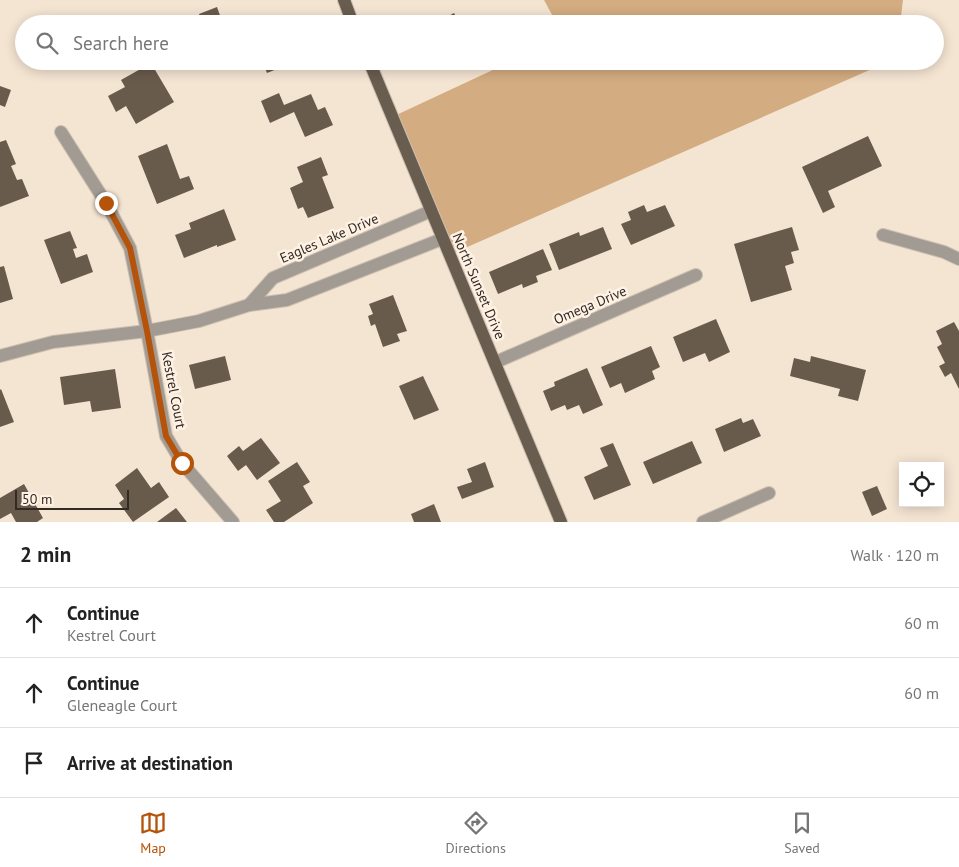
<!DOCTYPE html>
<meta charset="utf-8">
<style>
body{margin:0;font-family:"PT Sans",sans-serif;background:#f6f6f6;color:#222}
.controls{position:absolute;right:15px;bottom:15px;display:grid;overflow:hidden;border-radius:0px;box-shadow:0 2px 12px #0003}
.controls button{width:45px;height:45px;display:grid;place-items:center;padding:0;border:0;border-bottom:1px solid #e0e0e0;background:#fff;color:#222;font:25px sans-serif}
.scale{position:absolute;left:15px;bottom:12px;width:114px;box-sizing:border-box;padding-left:5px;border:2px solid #312b25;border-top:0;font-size:14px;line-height:18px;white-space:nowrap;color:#312b25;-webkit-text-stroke:4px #fff2e4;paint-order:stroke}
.stop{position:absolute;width:15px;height:15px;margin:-11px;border:4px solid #b45309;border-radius:50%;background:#fff}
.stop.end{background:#b45309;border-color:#fff;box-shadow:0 1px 5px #0008}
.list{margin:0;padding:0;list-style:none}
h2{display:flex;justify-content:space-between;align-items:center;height:65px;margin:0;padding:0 20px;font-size:21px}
h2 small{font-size:16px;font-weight:400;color:#767676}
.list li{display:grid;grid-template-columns:32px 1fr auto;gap:15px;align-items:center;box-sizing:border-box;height:70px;padding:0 20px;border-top:1px solid #e0e0e0}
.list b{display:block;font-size:19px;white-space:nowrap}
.list p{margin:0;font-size:16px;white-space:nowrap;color:#767676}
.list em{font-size:16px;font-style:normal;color:#767676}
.icon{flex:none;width:28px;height:28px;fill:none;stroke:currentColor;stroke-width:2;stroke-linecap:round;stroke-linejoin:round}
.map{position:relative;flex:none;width:959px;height:522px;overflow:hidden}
.search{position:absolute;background:#fff;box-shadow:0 2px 12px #0003;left:15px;right:15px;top:15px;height:55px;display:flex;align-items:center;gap:12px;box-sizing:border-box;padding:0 18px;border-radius:28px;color:#767676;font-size:19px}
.sheet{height:275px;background:#fff}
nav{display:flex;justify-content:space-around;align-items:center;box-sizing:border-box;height:70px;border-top:1px solid #e0e0e0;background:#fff;font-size:14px;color:#767676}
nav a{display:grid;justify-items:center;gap:2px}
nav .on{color:#b45309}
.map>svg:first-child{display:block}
</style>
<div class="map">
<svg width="959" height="522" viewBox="0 0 959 522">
<rect width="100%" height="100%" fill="#f4e4d2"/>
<g fill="#d3ac81">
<path d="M544 0H903L900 24H557Z"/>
<path d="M512 61H890L449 255 392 117Z"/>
</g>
<g fill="#695b4c">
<path d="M217 7 223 24H202L199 14Z"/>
<path d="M454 13 460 24H434Z"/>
<path d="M45 61H65L66 64 46 65Z"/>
<path d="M260 61H297L267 73 264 65 261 66Z"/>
<path d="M151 63 174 102 136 124 126 106 116 112 108 96 125 87 121 80Z"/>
<path d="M0 86 11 90 5 107 0 105Z"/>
<path d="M279 93 284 105 311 94 318 110 325 107 333 125 305 137 294 112 270 123 261 101Z"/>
<path d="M868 136 882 166 828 191 835 207 823 213 802 167Z"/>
<path d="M6 140 16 164 11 166 17 180 22 179 29 196 0 207V142Z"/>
<path d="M167 144 180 179 189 176 194 189 157 204 138 156Z"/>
<path d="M321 157 328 175 322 177 334 208 308 218 303 207 298 209 290 188 303 182 297 167Z"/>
<path d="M644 205 647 212 665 205 675 226 631 245 621 224 631 220 628 212Z"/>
<path d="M224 209 236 240 217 247V245L184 258 175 235 191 229 189 223Z"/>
<path d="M603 227 612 249 559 270 549 244 579 232 580 236Z"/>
<path d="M792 227 799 250 791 252 794 263 785 266 792 290 751 302 734 244Z"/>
<path d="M70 231 77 248 73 249 76 258 87 254 93 272 61 284 44 240Z"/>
<path d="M543 249 552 270 536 276 538 282 523 288 522 284 498 294 489 272Z"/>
<path d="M4 266 13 299 0 303V267Z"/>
<path d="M393 295 407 331 397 334 400 341 383 347 375 324 371 326 368 316 373 314 369 304Z"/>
<path d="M716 319 730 352 709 362 705 353 683 362 673 337Z"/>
<path d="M954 322 959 331V389L951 373 945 377 939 366 945 363 937 347 942 344 936 331Z"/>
<path d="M651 346 660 367 652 371 655 379 625 393 621 383 610 388 601 367Z"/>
<path d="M225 356 231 380 195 389 189 365Z"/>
<path d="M811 356 866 370 858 401 838 396 840 389 790 376 794 358 810 362Z"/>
<path d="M587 368 603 405 583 414 579 405 567 410 565 405 551 411 543 391 555 386 554 382Z"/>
<path d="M115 369 121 408 92 412 90 401 64 405 60 377Z"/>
<path d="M423 376 439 410 414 420 399 386Z"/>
<path d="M1 389 14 422 0 427V390Z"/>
<path d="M741 418 743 423 753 419 761 436 724 452 715 429Z"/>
<path d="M261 438 280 463 257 480 246 465 238 471 227 456 239 446 243 451Z"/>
<path d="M692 441 702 463 653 484 643 462Z"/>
<path d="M613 443 631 485 594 500 584 477 608 466 600 448Z"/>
<path d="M297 462 310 482 303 486 313 503 284 522H274L266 510 281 501 268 481Z"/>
<path d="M485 462 494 487 462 499 457 487 472 482 467 469Z"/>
<path d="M137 468 151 488 159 482 169 497 133 522 119 503 124 499 115 485Z"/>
<path d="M24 484 43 518 37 522H16L11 513 0 519V498Z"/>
<path d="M877 486 887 509 872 516 862 492Z"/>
<path d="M434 504 441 522H414L411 514Z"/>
<path d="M176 508 187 522H157Z"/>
</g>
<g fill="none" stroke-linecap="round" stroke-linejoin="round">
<g stroke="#cdbfaf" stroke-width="14">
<g id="minor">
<path d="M61 132 106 203 130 248 147 331 166 436 182 463 233 522"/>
<path d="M883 235 944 252 959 259"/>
<path d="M249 305 273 278 431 211"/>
<path d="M0 356 53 342 147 331 199 321 249 305 287 300 442 239"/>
<path d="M496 362 696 275"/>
<path d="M703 522 769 493"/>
</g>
</g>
<g stroke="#cdbfaf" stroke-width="14">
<g id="major">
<path d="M344 0 353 24"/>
<path d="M369 61 561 522"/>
</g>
</g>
<use href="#minor" stroke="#a29b94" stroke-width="12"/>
<use href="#major" stroke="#695d50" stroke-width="12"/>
</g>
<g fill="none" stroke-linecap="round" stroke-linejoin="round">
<path stroke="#b45309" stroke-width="6" d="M106 203 130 248 147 331 166 436 182 463"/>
</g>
<g text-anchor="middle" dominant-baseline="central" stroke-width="5" stroke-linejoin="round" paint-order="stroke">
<g font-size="14" fill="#312b25" stroke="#fff2e4">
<text transform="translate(329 238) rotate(-23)">Eagles Lake Drive</text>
<text transform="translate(479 286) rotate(67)">North Sunset Drive</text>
<text transform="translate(590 305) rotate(-23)">Omega Drive</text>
<text transform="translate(174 390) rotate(79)">Kestrel Court</text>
</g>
</g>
</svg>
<div class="controls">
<button><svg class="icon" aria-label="locate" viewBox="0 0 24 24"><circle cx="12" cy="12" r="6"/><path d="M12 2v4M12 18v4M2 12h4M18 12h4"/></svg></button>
</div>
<div class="scale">50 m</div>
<div class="stop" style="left:182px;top:463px"></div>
<div class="stop end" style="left:106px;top:203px"></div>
<div class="search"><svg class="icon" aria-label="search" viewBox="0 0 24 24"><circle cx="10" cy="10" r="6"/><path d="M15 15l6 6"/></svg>Search here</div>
</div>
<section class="sheet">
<h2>2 min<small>Walk · 120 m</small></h2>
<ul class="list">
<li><svg class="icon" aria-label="ahead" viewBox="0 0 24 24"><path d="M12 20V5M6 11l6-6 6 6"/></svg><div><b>Continue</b><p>Kestrel Court</p></div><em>60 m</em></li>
<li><svg class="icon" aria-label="ahead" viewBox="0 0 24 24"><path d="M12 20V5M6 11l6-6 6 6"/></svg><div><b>Continue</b><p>Gleneagle Court</p></div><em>60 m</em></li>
<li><svg class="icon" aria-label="arrive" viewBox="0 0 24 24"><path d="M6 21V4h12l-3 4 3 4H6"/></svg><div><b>Arrive at destination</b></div></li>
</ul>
</section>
<nav>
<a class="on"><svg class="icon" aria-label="map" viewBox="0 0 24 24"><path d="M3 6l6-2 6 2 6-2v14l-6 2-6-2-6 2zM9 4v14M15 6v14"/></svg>Map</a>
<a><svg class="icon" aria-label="directions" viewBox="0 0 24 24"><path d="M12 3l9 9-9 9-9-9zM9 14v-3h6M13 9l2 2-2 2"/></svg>Directions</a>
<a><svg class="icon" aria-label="saved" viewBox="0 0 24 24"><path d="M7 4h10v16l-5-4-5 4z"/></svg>Saved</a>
</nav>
